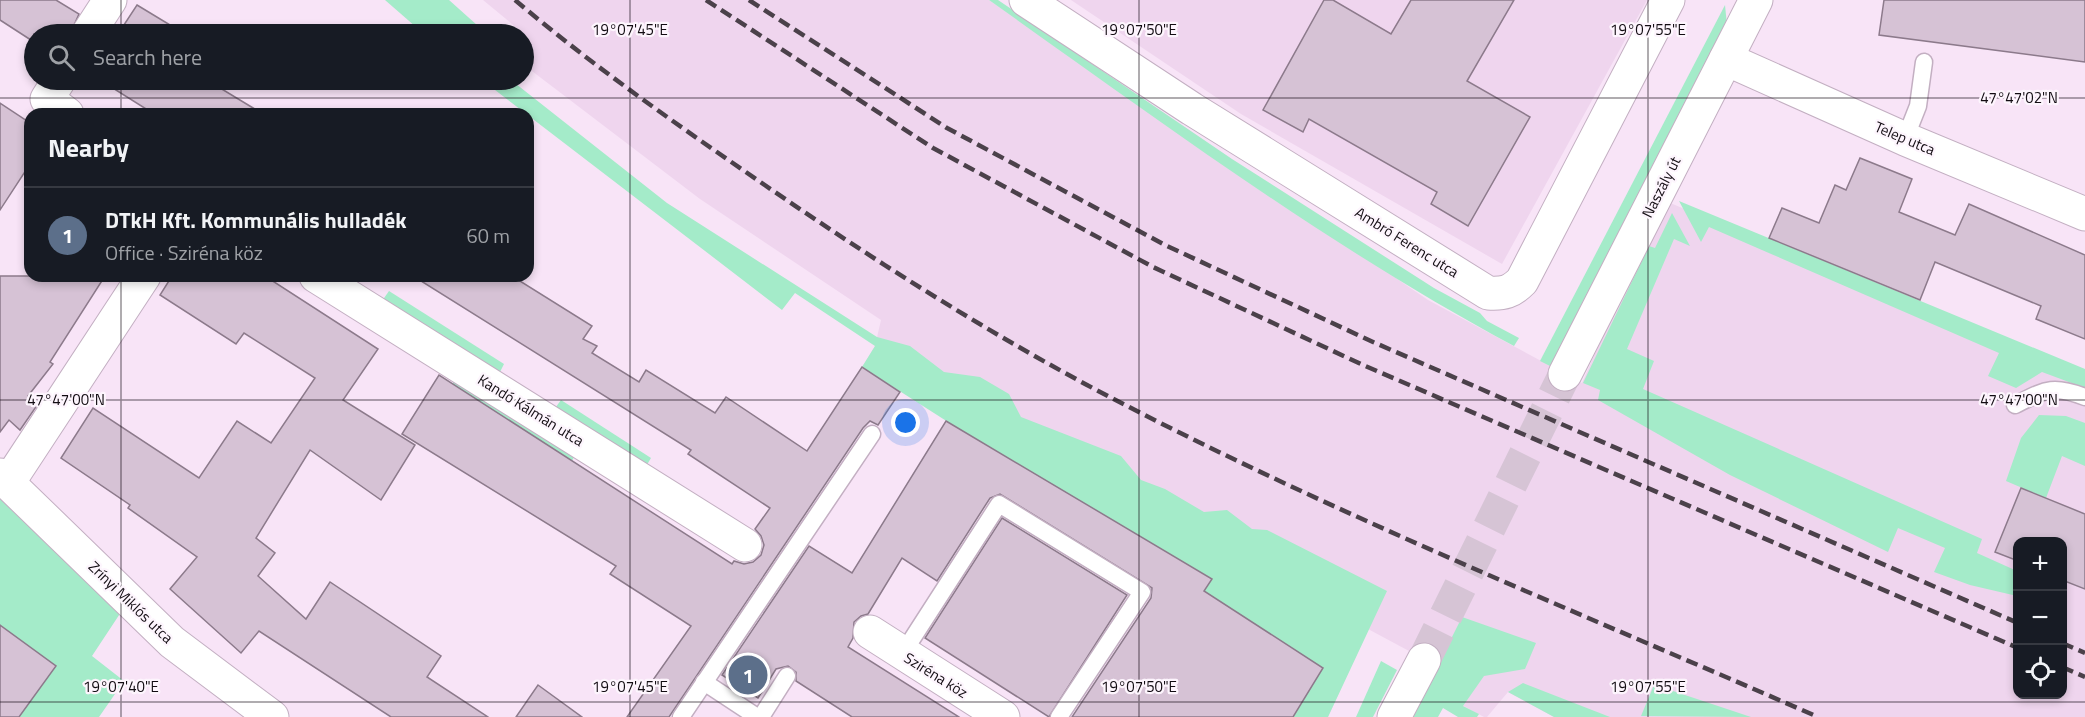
<!DOCTYPE html>
<meta charset="utf-8">
<style>
body{margin:0;font-family:"Titillium Web",sans-serif;background:#242831;color:#f1f3f6}
.controls{position:absolute;right:18px;bottom:18px;display:grid;overflow:hidden;border-radius:12px;box-shadow:0 3px 9px #0003}
.controls button{width:54px;height:54px;display:grid;place-items:center;padding:0;border:0;border-bottom:2px solid #363941;background:#171b24;color:#f1f3f6;font:30px sans-serif}
.you{position:absolute;left:906px;top:423px;width:21px;height:21px;margin:-15px;border:4px solid #fff;border-radius:50%;background:#1a73e8;box-shadow:0 0 0 9px #1a73e833}
.badge{display:grid;place-items:center;width:39px;height:39px;border-radius:50%;background:#1a73e8;color:#fff;font-size:20px;font-weight:700}
.pin{position:absolute;translate:-50% -50%;border:3px solid #fff;box-shadow:0 2px 6px #0006}
.list{margin:0;padding:0;list-style:none}
h2{display:flex;justify-content:space-between;align-items:center;height:78px;margin:0;padding:0 24px;font-size:26px}
h2 small{font-size:20px;font-weight:400;color:#9ea1a6}
.list li{display:grid;grid-template-columns:39px 1fr auto;gap:18px;align-items:center;box-sizing:border-box;height:96px;padding:0 24px;border-top:2px solid #363941}
.list b{display:block;font-size:22px;white-space:nowrap}
.list p{margin:0;font-size:20px;white-space:nowrap;color:#9ea1a6}
.list em{font-size:20px;font-style:normal;color:#9ea1a6}
.icon{flex:none;width:33px;height:33px;fill:none;stroke:currentColor;stroke-width:2;stroke-linecap:round;stroke-linejoin:round}
.map{position:relative;flex:none;width:2085px;height:717px;overflow:hidden}
.search{position:absolute;background:#171b24;box-shadow:0 3px 9px #0003;left:24px;top:24px;width:510px;height:66px;display:flex;align-items:center;gap:15px;box-sizing:border-box;padding:0 21px;border-radius:33px;color:#9ea1a6;font-size:22px}
.panel{position:absolute;background:#171b24;box-shadow:0 3px 9px #0003;left:24px;top:108px;width:510px;height:174px;border-radius:18px}
.map>svg:first-child{display:block}
</style>
<div class="map">
<svg width="2085" height="717" viewBox="0 0 2085 717">
<rect width="100%" height="100%" fill="#f8e4f7"/>
<g fill="#efd5ee" fill-rule="evenodd">
<path d="M483 0H989L1428 300 1582 383 1663 200 2085 375V717H1554L1508 692 1487 717H1484L1427 686 1437 666 1368 629 1328 717 1323 668 1204 591 1212 579 862 367 875 346 881 320 700 199 524 65V45L529 38ZM2018 542H2062V694H2018Z"/>
<path d="M1071 0H1647L1502 264 1241 114Z"/>
</g>
<g fill="#a4ebc9">
<path d="M385 0H449L487 34H424Z"/>
<path d="M989 0H998L1232 159 1434 288 1480 313 1487 321 1519 338 1514 346C1329 247 1160 121 989 0Z"/>
<path d="M1725 5 1727 25 1554 368 1540 361Z"/>
<path d="M482 80H511L667 203 877 337 910 346 944 372 980 377 1009 394 1021 417 1121 456 1141 480 1165 489 1204 512 1227 510 1252 529 1267 530 1387 591 1328 717H1293L1323 668 1204 591 1212 579 998 454 862 367 875 346 795 293 782 310Z"/>
<path d="M1679 201 2085 369V388L2042 372 2016 388 1988 376 1999 353 1709 227 1701 242Z"/>
<path d="M1672 213 1690 246 1674 239 1627 349 1654 361 1643 389 1982 539 1977 553 2017 571V596L1970 585 1934 572 1945 548 1898 528 1888 552 1730 475 1598 400 1600 390 1583 383 1649 246 1655 248Z"/>
<path d="M389 291 504 364 498 376 382 301Z"/>
<path d="M458 376 577 451 572 461 452 384Z"/>
<path d="M561 400 651 458 645 468 553 411Z"/>
<path d="M2039 415 2066 416 2085 423V466L2062 456 2046 498 2006 481 2021 438Z"/>
<path d="M0 475 129 600 92 656 124 681 99 717H0Z"/>
<path d="M1462 617 1536 643 1525 669 1484 676 1463 706 1479 714 1477 717H1458L1443 708 1438 717H1412Z"/>
<path d="M1381 661 1397 670 1373 717H1356Z"/>
<path d="M1523 683 1610 717H1554L1508 692Z"/>
<path d="M1654 685H1655L1751 717 1641 716Z"/>
</g>
<g fill="#d6c2d5" stroke="#8c7a8b" stroke-width="1.5">
<path d="M0 0H56L79 14 70 34H34V42L0 20Z"/>
<path d="M1324 0H1333L1391 34 1411 0H1514L1467 81 1530 117 1468 226 1431 204 1437 192 1309 119 1303 132 1263 110Z"/>
<path d="M1884 0H2085V62L1879 35Z"/>
<path d="M137 5 185 34H118Z"/>
<path d="M100 80H207L263 114H154Z"/>
<path d="M0 103 30 123V164L0 210Z"/>
<path d="M1860 158 1912 179 1899 212 1955 235 1969 204 2085 255V339L2036 319 2041 306 1935 262 1920 300 1769 238 1782 208 1819 223 1835 185 1846 190Z"/>
<path d="M0 276H105L50 362 53 364 28 396 38 404 20 430 9 420 0 432Z"/>
<path d="M172 276H265L378 349 343 400 415 445 381 500 310 450 256 538 275 553 258 576 306 619 330 582 441 656 427 677 488 717H391L259 631 241 653 170 589 197 557 128 508 130 505 61 458 93 408 199 478 237 421 271 443 315 378 244 333 236 344 160 295Z"/>
<path d="M413 276H512L592 326 583 339 597 346 592 353 639 382 646 370 715 413 726 397 807 451 862 367 900 392 878 425 870 421 863 428 669 717H627L691 626 610 574 616 566 402 434 439 375 732 564 734 561 744 564 753 562 761 555 764 545 761 536 755 529 770 508 688 454 691 450Z"/>
<path d="M946 421 1212 579 1204 591 1323 668 1293 717H1072L1151 598 1152 588 1000 494 990 498 937 581 902 558 868 614 861 616 854 622 853 638 848 647 959 717H852L796 681V672L788 666 776 669 758 698 722 675 809 546 852 573Z"/>
<path d="M2021 488 2085 514V589L2062 580V542H2018V561L1995 552Z"/>
<path d="M1002 518 1127 595 1049 717 925 638Z"/>
<path d="M0 625 56 666 19 717H0Z"/>
<path d="M538 685 582 717H516Z"/>
</g>
<g fill="none" stroke-linecap="round" stroke-linejoin="round">
<path stroke="#d6c4d5" stroke-width="33" stroke-dasharray="33 16" stroke-linecap="butt" d="M1424 660 1565 374"/>
<g stroke="#c3afc2" stroke-width="19">
<g id="lane">
<path d="M1905 139 1918 106 1924 62"/>
<path d="M2015 405C2045 390 2052 384 2085 397"/>
<path d="M903 653 999 504 1142 592 1059 717"/>
<path d="M704 682 757 717"/>
<path d="M681 717 872 434"/>
<path d="M761 717 787 676"/>
</g>
</g>
<g stroke="#c3afc2" stroke-width="35">
<g id="street">
<path d="M1026 0 1192 109 1488 293C1504 294 1511 292 1522 281L1668 0"/>
<path d="M88 34 110 0"/>
<path d="M1726 59 1905 139 2085 214"/>
<path d="M59 80 47 99 67 114"/>
<path d="M316 276 745 545"/>
<path d="M1565 374 1756 0"/>
<path d="M0 475 172 642 272 717"/>
<path d="M8 483 144 276"/>
<path d="M870 632 1003 717"/>
<path d="M1394 717 1424 660"/>
</g>
</g>
<use href="#lane" stroke="#fff" stroke-width="16"/>
<use href="#street" stroke="#fff" stroke-width="33"/>
<g stroke="#4b414a" stroke-width="4.5" stroke-dasharray="12 6" stroke-linecap="butt">
<path d="M515 0C592 65 673 122 756 179 863 253 972 323 1087 385 1322 510 1574 610 1818 717"/>
<path d="M706 0 933 148 1153 267 1363 365 2018 648"/>
<path d="M749 0 947 128 1165 245 1373 342 2018 623"/>
<path d="M2062 643 2085 653"/>
<path d="M2062 667 2085 677"/>
</g>
</g>
<path fill="none" stroke="#120c12" stroke-width="1.5" stroke-opacity="0.45" d="M121 0V34M630 0V717M1139 0V717M1648 0V717M121 80V114M0 98H2085M121 276V717M0 400H2085M0 702H2085"/>
<g text-anchor="middle" dominant-baseline="central" stroke-width="4.5" stroke-linejoin="round" paint-order="stroke">
<g font-size="15" fill="#120c12" stroke="#fdf5fd">
<text transform="translate(1905 138) rotate(23)">Telep utca</text>
<text transform="translate(1661 187) rotate(-63)">Naszály út</text>
<text transform="translate(1407 242) rotate(32)">Ambró Ferenc utca</text>
<text transform="translate(531 410) rotate(32)">Kandó Kálmán utca</text>
<text transform="translate(131 602) rotate(44)">Zrínyi Miklós utca</text>
<text transform="translate(936 675) rotate(32)">Sziréna köz</text>
</g>
</g>
<g font-size="15" text-anchor="middle" fill="#120c12" stroke="#fdf5fd" stroke-width="4.5" stroke-linejoin="round" paint-order="stroke">
<text x="630" y="35">19°07'45"E</text>
<text x="1139" y="35">19°07'50"E</text>
<text x="1648" y="35">19°07'55"E</text>
<text x="2019" y="103">47°47'02"N</text>
<text x="66" y="405">47°47'00"N</text>
<text x="2019" y="405">47°47'00"N</text>
<text x="121" y="692">19°07'40"E</text>
<text x="630" y="692">19°07'45"E</text>
<text x="1139" y="692">19°07'50"E</text>
<text x="1648" y="692">19°07'55"E</text>
</g>
</svg>
<div class="controls">
<button>+</button>
<button>−</button>
<button><svg class="icon" aria-label="locate" viewBox="0 0 24 24"><circle cx="12" cy="12" r="6"/><path d="M12 2v4M12 18v4M2 12h4M18 12h4"/></svg></button>
</div>
<div class="you"></div>
<div class="pin badge" style="left:748px;top:675px;background:#5c6f8a">1</div>
<div class="search"><svg class="icon" aria-label="search" viewBox="0 0 24 24"><circle cx="10" cy="10" r="6"/><path d="M15 15l6 6"/></svg>Search here</div>
<section class="panel">
<h2>Nearby<small></small></h2>
<ul class="list">
<li><span class="badge" style="background:#5c6f8a">1</span><div><b>DTkH Kft. Kommunális hulladék</b><p>Office · Sziréna köz</p></div><em>60 m</em></li>
</ul>
</section>
</div>
